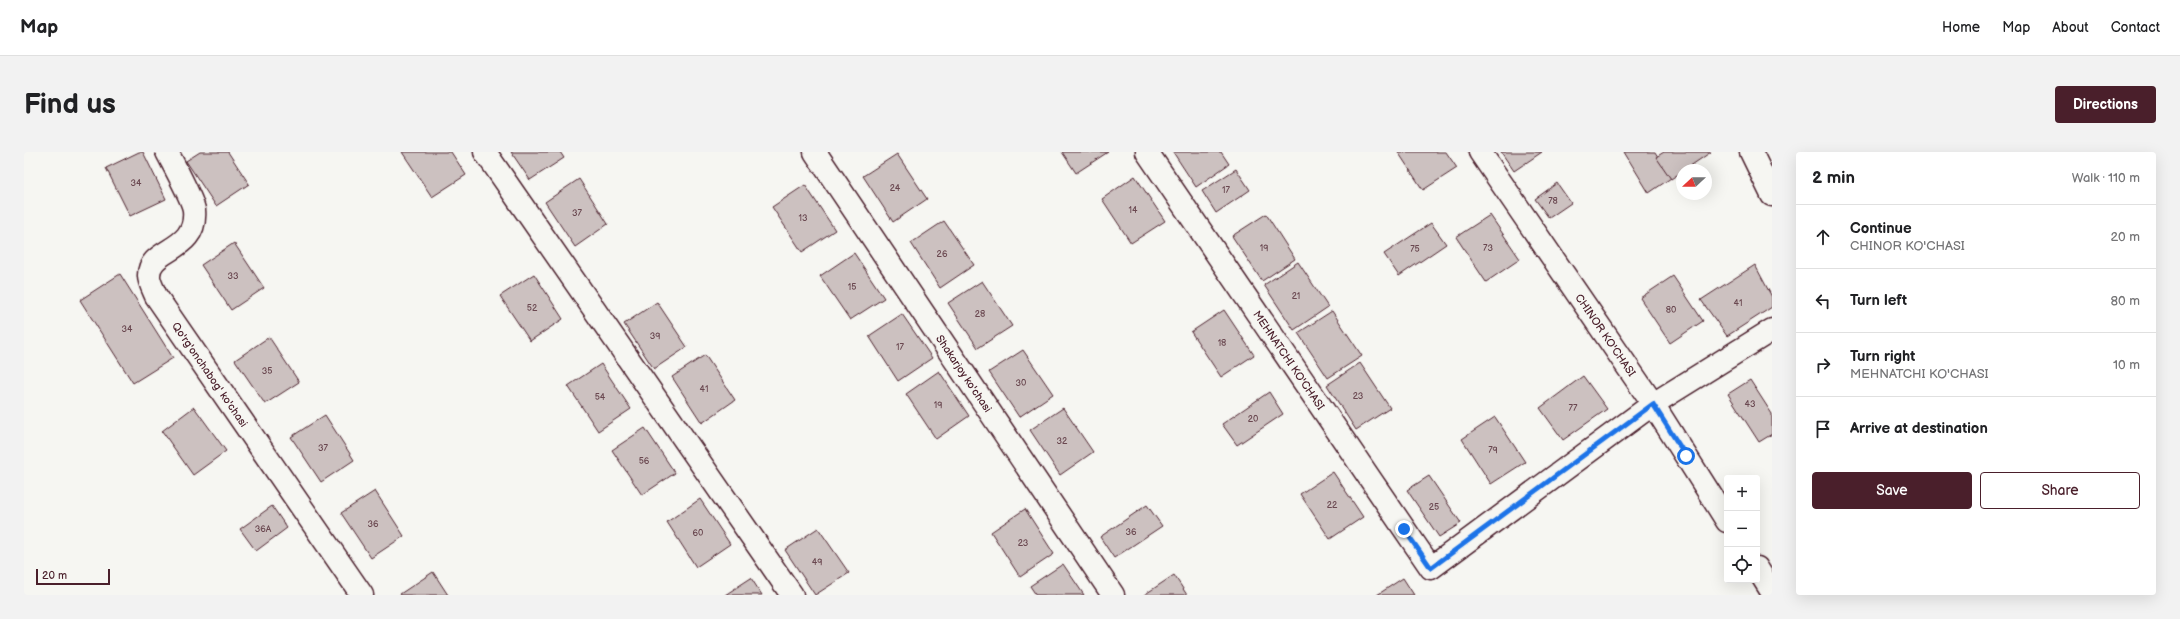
<!DOCTYPE html>
<meta charset="utf-8">
<style>
body{margin:0;font-family:"Balsamiq Sans",sans-serif;background:#f2f2f2;color:#202124}
.controls{position:absolute;right:12px;bottom:12px;display:grid;overflow:hidden;border-radius:4px;box-shadow:0 4px 16px #0002}
.controls button{width:36px;height:36px;display:grid;place-items:center;padding:0;border:0;border-bottom:1px solid #e0e0e0;background:#fff;color:#202124;font:20px sans-serif}
.compass{position:absolute;left:1652px;top:12px;width:36px;height:36px;border-radius:50%;background:#fff;box-shadow:0 4px 16px #0002;rotate:248deg}
.scale{position:absolute;left:12px;bottom:10px;width:74px;box-sizing:border-box;padding-left:4px;border:2px solid #4a1f2b;border-top:0;font-size:11px;line-height:14px;white-space:nowrap;color:#4a1f2b;-webkit-text-stroke:3px #f6f6f2;paint-order:stroke}
.stop{position:absolute;width:12px;height:12px;margin:-9px;border:3px solid #1a73e8;border-radius:50%;background:#fff}
.stop.end{background:#1a73e8;border-color:#fff;box-shadow:0 1px 4px #0008}
.list{margin:0;padding:0;list-style:none}
h2{display:flex;justify-content:space-between;align-items:center;height:52px;margin:0;padding:0 16px;font-size:17px}
h2 small{font-size:13px;font-weight:400;color:#757577}
.list li{display:grid;grid-template-columns:26px 1fr auto;gap:12px;align-items:center;box-sizing:border-box;height:64px;padding:0 16px;border-top:1px solid #e0e0e0}
.list b{display:block;font-size:15px;white-space:nowrap}
.list p{margin:0;font-size:13px;white-space:nowrap;color:#757577}
.list em{font-size:13px;font-style:normal;color:#757577}
.actions{display:flex;gap:8px;padding:12px 16px}
.actions a{flex:1;padding:9px 0;border:1px solid #4a1f2b;border-radius:4px;text-align:center;font-size:14px;color:#4a1f2b}
.actions .main{background:#4a1f2b;color:#fff}
.icon{flex:none;width:22px;height:22px;fill:none;stroke:currentColor;stroke-width:2;stroke-linecap:round;stroke-linejoin:round}
.map{position:relative;flex:none;width:1748px;height:443px;overflow:hidden;border-radius:4px}
header{display:flex;align-items:center;gap:24px;box-sizing:border-box;height:56px;padding:0 20px;background:#fff;border-bottom:1px solid #e0e0e0}
header strong{font-size:19px}
nav{display:flex;gap:22px;margin-inline-start:auto;font-size:14px}
.intro{display:flex;align-items:center;justify-content:space-between;box-sizing:border-box;height:96px;padding:0 24px}
h1{margin:0;font-size:28px}
.button{padding:10px 18px;border-radius:4px;background:#4a1f2b;color:#fff;font-size:14px;font-weight:700}
main{display:flex;gap:24px;padding:0 24px}
aside{flex:1;background:#fff;border-radius:4px;box-shadow:0 4px 16px #0002}
.map>svg:first-child{display:block}
</style>
<header>
<strong>Map</strong>
<nav><a>Home</a><a>Map</a><a>About</a><a>Contact</a></nav>
</header>
<div class="intro"><h1>Find us</h1><a class="button">Directions</a></div>
<main>
<div class="map">
<svg width="1748" height="443" viewBox="0 0 1748 443">
<rect width="100%" height="100%" fill="#f6f6f2"/>
<filter id="ink" filterUnits="userSpaceOnUse"><feTurbulence type="fractalNoise" baseFrequency=".025" numOctaves="2"/><feDisplacementMap in="SourceGraphic" scale="8" xChannelSelector="R" yChannelSelector="G"/><feConvolveMatrix kernelMatrix="1 2 1 2 8 2 1 2 1" color-interpolation-filters="sRGB"/></filter>
<g filter="url(#ink)">
<g fill="#ccc1c0" stroke="#4a1f2b">
<path d="M115 0H119L142 47 106 64 82 16Z"/>
<path d="M176 0H204L225 32 192 54 162 9Z"/>
<path d="M378 0H427L442 23 408 45Z"/>
<path d="M487 0H536L540 6 506 28Z"/>
<path d="M1038 0H1084L1052 21Z"/>
<path d="M1149 0H1197L1205 12 1172 35Z"/>
<path d="M1374 0H1422L1433 16 1399 38Z"/>
<path d="M1477 0H1518L1490 19Z"/>
<path d="M1600 0H1631L1647 26 1625 41Z"/>
<path d="M1640 0H1687L1647 27 1632 5Z"/>
<path d="M873 2 903 47 869 70 839 24Z"/>
<path d="M1212 17 1226 38 1192 61 1178 39Z"/>
<path d="M1111 24 1141 69 1107 91 1078 47Z"/>
<path d="M555 27 584 72 551 95 521 50Z"/>
<path d="M1533 31 1547 51 1525 66 1511 47Z"/>
<path d="M781 33 811 78 778 100 748 55Z"/>
<path d="M1242 62 1271 107 1238 129 1208 84Z"/>
<path d="M1466 63 1496 107 1462 130 1432 85Z"/>
<path d="M920 69 950 113 916 136 887 91Z"/>
<path d="M1407 71 1422 92 1375 124 1360 102Z"/>
<path d="M210 91 240 136 207 158 177 113Z"/>
<path d="M830 101 860 146 826 168 796 124Z"/>
<path d="M1274 110 1304 155 1270 178 1240 133Z"/>
<path d="M1731 113 1748 145V155L1703 184 1677 148Z"/>
<path d="M96 122 149 206 109 231 56 148Z"/>
<path d="M510 122 539 167 506 189 476 144Z"/>
<path d="M1649 124 1679 169 1646 191 1616 146Z"/>
<path d="M958 129 988 174 954 196 924 151Z"/>
<path d="M633 150 663 195 630 217 600 172Z"/>
<path d="M1200 158 1230 203 1197 225 1167 180Z"/>
<path d="M1308 159 1338 204 1304 226 1274 181Z"/>
<path d="M878 162 908 206 874 229 845 184Z"/>
<path d="M245 185 275 230 241 252 211 208Z"/>
<path d="M999 198 1029 242 995 265 965 220Z"/>
<path d="M681 203 711 248 678 271 648 225Z"/>
<path d="M1336 211 1366 256 1332 278 1303 233Z"/>
<path d="M577 212 607 257 574 279 544 234Z"/>
<path d="M915 219 945 264 912 287 882 242Z"/>
<path d="M1559 224 1583 257 1539 288 1516 256Z"/>
<path d="M1726 228 1748 262V282L1735 290 1704 242Z"/>
<path d="M1245 240 1259 262 1213 293 1198 272Z"/>
<path d="M170 255 202 299 169 323 138 279Z"/>
<path d="M1039 256 1069 300 1036 323 1006 278Z"/>
<path d="M301 263 330 308 297 330 267 285Z"/>
<path d="M1471 265 1501 310 1467 332 1438 287Z"/>
<path d="M621 276 651 321 618 343 588 298Z"/>
<path d="M1309 320 1339 365 1306 387 1276 342Z"/>
<path d="M1405 324 1437 371 1415 385 1383 338Z"/>
<path d="M351 339 380 384 347 406 317 361Z"/>
<path d="M676 347 706 392 672 415 643 370Z"/>
<path d="M1123 353 1138 374 1090 406 1076 385Z"/>
<path d="M248 354 263 376 232 399 216 377Z"/>
<path d="M1001 357 1030 402 996 425 967 380Z"/>
<path d="M794 376 825 421 791 443 761 398Z"/>
<path d="M1039 412 1060 443H1012L1006 434Z"/>
<path d="M409 420 424 443H376V442Z"/>
<path d="M1150 423 1163 443H1120Z"/>
<path d="M727 426 738 443H701Z"/>
<path d="M1379 426 1390 443H1353Z"/>
</g>
<g fill="none" stroke-linecap="round" stroke-linejoin="round">
<g stroke="#4a1f2b" stroke-width="25">
<g id="minor">
<path id="s1" d="M143 0C149 12 169 48 170 58 174 101 124 95 125 124 125 130 130 139 132 144L338 443"/>
<path d="M461 0 768 443"/>
<path id="s2" d="M791 0 1089 443"/>
<path id="s3" d="M1123 0 1407 416 1629 252 1748 178"/>
<path id="s4" d="M1456 0 1629 252 1703 369"/>
<path d="M1727 0 1748 43"/>
<path d="M1733 416 1748 440"/>
</g>
</g>
<use href="#minor" stroke="#f6f6f2" stroke-width="22"/>
</g>
</g>
<g fill="none" stroke-linecap="round" stroke-linejoin="round" filter="url(#ink)">
<path stroke="#1a73e8" stroke-width="5" d="M1380 377 1407 416 1629 252 1662 304"/>
</g>
<g text-anchor="middle" dominant-baseline="central" stroke-width="3.5" stroke-linejoin="round" paint-order="stroke">
<g font-size="9" fill="#6a4850">
<text x="112" y="31">34</text>
<text x="871" y="36">24</text>
<text x="1202" y="38">17</text>
<text x="1529" y="49">78</text>
<text x="1109" y="58">14</text>
<text x="553" y="61">37</text>
<text x="779" y="66">13</text>
<text x="1240" y="96">19</text>
<text x="1464" y="96">73</text>
<text x="1391" y="97">75</text>
<text x="918" y="102">26</text>
<text x="209" y="124">33</text>
<text x="828" y="135">15</text>
<text x="1272" y="144">21</text>
<text x="1714" y="151">41</text>
<text x="508" y="156">52</text>
<text x="1647" y="158">80</text>
<text x="956" y="162">28</text>
<text x="103" y="177">34</text>
<text x="631" y="184">39</text>
<text x="1198" y="191">18</text>
<text x="876" y="195">17</text>
<text x="243" y="219">35</text>
<text x="997" y="231">30</text>
<text x="680" y="237">41</text>
<text x="1334" y="244">23</text>
<text x="576" y="245">54</text>
<text x="1726" y="252">43</text>
<text x="914" y="253">19</text>
<text x="1549" y="256">77</text>
<text x="1229" y="267">20</text>
<text x="1038" y="289">32</text>
<text x="299" y="296">37</text>
<text x="1469" y="298">79</text>
<text x="620" y="309">56</text>
<text x="1308" y="353">22</text>
<text x="1410" y="355">25</text>
<text x="349" y="372">36</text>
<text x="239" y="377">36A</text>
<text x="1107" y="380">36</text>
<text x="674" y="381">60</text>
<text x="999" y="391">23</text>
<text x="793" y="410">49</text>
</g>
<g font-size="11" fill="#4a1f2b" stroke="#f6f6f2">
<text stroke="none"><textPath href="#s4" startOffset="222">CHINOR KO'CHASI</textPath></text>
<text stroke="none"><textPath href="#s3" startOffset="252">MEHNATCHI KO'CHASI</textPath></text>
<text stroke="none"><textPath href="#s2" startOffset="267">Shakarjoy ko'chasi</textPath></text>
<text stroke="none"><textPath href="#s1" startOffset="266">Qo'rg'onchabog' ko'chasi</textPath></text>
</g>
</g>
</svg>
<div class="controls">
<button>+</button>
<button>−</button>
<button><svg class="icon" aria-label="locate" viewBox="0 0 24 24"><circle cx="12" cy="12" r="6"/><path d="M12 2v4M12 18v4M2 12h4M18 12h4"/></svg></button>
</div>
<svg class="compass" viewBox="-18 -18 36 36"><path d="M0-13l5 13h-10z" fill="#e53935"/><path d="M0 13l5-13h-10z" fill="#757577"/></svg>
<div class="scale">20 m</div>
<div class="stop" style="left:1662px;top:304px"></div>
<div class="stop end" style="left:1380px;top:377px"></div>
</div>
<aside>
<h2>2 min<small>Walk · 110 m</small></h2>
<ul class="list">
<li><svg class="icon" aria-label="ahead" viewBox="0 0 24 24"><path d="M12 20V5M6 11l6-6 6 6"/></svg><div><b>Continue</b><p>CHINOR KO'CHASI</p></div><em>20 m</em></li>
<li><svg class="icon" aria-label="left" viewBox="0 0 24 24"><path d="M17 20v-9H6M10 6l-5 5 5 5"/></svg><div><b>Turn left</b></div><em>80 m</em></li>
<li><svg class="icon" aria-label="right" viewBox="0 0 24 24"><path d="M7 20v-9h11M14 6l5 5-5 5"/></svg><div><b>Turn right</b><p>MEHNATCHI KO'CHASI</p></div><em>10 m</em></li>
<li><svg class="icon" aria-label="arrive" viewBox="0 0 24 24"><path d="M6 21V4h12l-3 4 3 4H6"/></svg><div><b>Arrive at destination</b></div></li>
</ul>
<div class="actions"><a class="main">Save</a><a>Share</a></div>
</aside>
</main>
